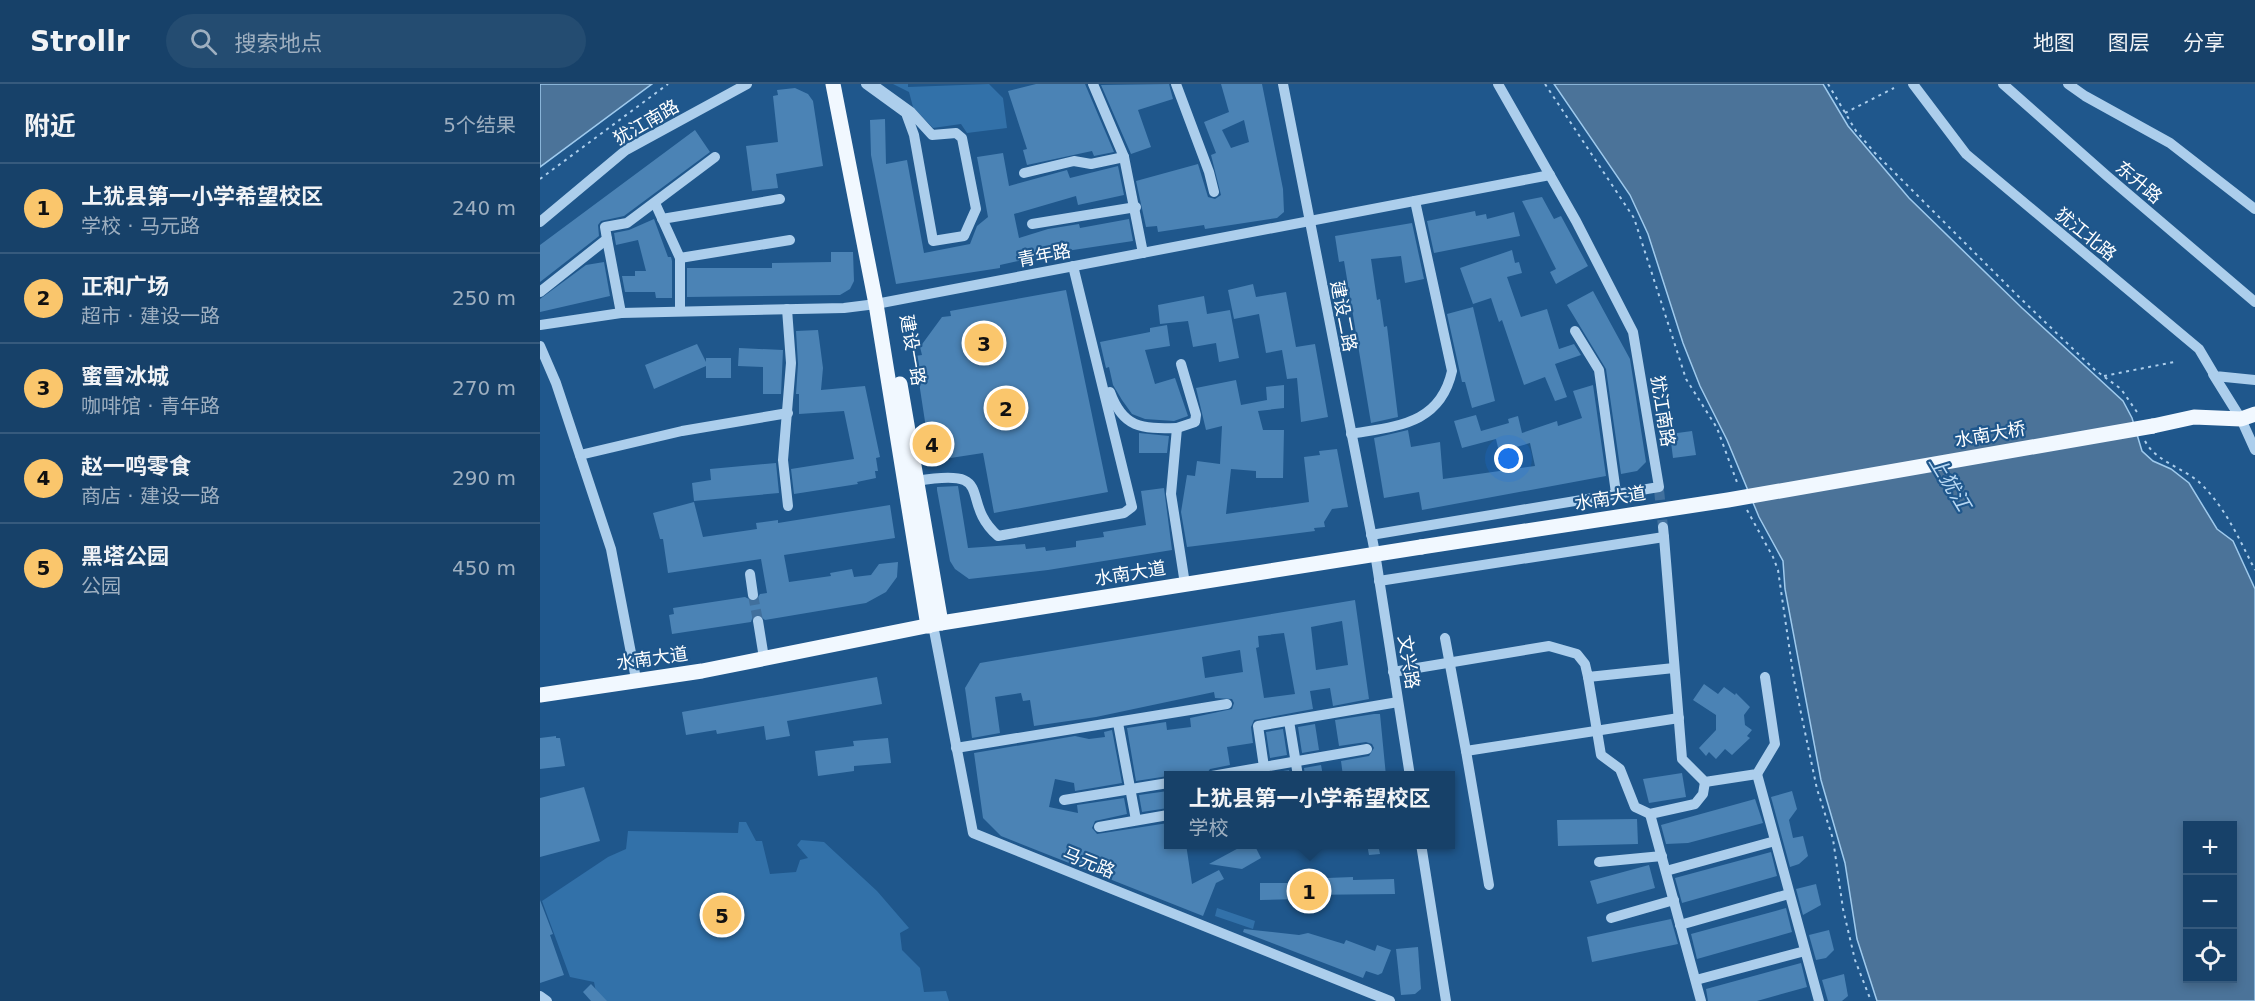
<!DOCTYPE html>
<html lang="zh">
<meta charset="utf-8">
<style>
body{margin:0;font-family:"DejaVu Sans","Noto Sans SC",sans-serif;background:#244c71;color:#f1f3f6}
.controls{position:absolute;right:18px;bottom:18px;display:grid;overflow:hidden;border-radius:0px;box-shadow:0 3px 9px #0003}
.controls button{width:54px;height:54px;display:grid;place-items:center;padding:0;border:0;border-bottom:2px solid #365a7d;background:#174169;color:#f1f3f6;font:30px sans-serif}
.you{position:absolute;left:969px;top:375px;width:21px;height:21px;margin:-15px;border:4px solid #fff;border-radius:50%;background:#1a73e8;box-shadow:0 0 0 9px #1a73e833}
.badge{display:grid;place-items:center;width:39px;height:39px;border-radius:50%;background:#fac66c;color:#111;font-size:20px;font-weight:700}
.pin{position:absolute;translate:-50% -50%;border:3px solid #fff;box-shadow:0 2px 6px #0006}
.popup{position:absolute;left:624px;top:687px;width:291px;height:78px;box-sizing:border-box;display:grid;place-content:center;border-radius:0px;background:#174169;filter:drop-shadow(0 2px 4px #0005);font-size:20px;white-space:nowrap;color:#9eafc0}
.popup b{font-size:22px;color:#f1f3f6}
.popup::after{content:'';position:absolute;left:50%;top:100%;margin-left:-12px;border:12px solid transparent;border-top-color:#174169}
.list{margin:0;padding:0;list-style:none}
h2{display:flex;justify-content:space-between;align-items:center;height:78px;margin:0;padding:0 24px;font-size:26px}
h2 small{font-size:20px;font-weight:400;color:#9eafc0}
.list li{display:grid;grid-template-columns:39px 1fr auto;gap:18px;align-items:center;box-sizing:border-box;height:90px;padding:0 24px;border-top:2px solid #365a7d}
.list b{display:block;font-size:22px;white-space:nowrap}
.list p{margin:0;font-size:20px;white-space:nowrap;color:#9eafc0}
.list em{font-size:20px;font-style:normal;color:#9eafc0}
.icon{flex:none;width:33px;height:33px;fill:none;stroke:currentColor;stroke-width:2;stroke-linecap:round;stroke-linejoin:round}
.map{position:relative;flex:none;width:1715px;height:917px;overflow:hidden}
header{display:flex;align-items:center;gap:36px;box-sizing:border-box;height:84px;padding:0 30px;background:#174169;border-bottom:2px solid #365a7d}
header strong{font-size:28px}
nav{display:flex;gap:33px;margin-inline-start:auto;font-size:21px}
.search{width:420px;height:54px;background:#244c71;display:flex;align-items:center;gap:15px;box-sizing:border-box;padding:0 21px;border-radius:33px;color:#9eafc0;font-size:22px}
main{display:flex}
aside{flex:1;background:#174169}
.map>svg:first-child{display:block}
</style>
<header>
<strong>Strollr</strong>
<div class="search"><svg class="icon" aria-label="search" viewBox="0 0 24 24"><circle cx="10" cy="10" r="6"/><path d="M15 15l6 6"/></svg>搜索地点</div>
<nav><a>地图</a><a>图层</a><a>分享</a></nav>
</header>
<main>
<aside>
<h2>附近<small>5个结果</small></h2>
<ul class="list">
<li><span class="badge">1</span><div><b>上犹县第一小学希望校区</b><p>学校 · 马元路</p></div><em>240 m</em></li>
<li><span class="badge">2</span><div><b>正和广场</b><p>超市 · 建设一路</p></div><em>250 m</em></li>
<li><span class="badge">3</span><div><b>蜜雪冰城</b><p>咖啡馆 · 青年路</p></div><em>270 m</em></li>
<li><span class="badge">4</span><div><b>赵一鸣零食</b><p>商店 · 建设一路</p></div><em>290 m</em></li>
<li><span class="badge">5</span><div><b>黑塔公园</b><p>公园</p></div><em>450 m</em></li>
</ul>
</aside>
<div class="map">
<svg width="1715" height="917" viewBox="0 0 1715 917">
<rect width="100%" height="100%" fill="#1f578c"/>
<g fill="#3271a9">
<path d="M353 0H368V3L449 0 463 14 467 44 427 49 421 40 393 44 373 23 369 8Z"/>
<path d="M199 738H206L216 757H222L230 790 256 788 260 776 268 774 257 761 261 756 284 758 337 807 369 844 360 849 362 866 380 884 384 908 406 907 409 917H62L57 913 54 898 30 893 2 817 68 773 86 765 88 747 198 749Z"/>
<path d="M677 824 715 837 713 845 675 832Z"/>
</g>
<g fill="#4b7399" stroke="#9fcaed" stroke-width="1.5" fill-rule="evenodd">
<path d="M0 0H112L0 83Z"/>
<path d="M1014 0H1283L1308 42 1369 114 1482 224 1583 317 1592 334 1602 367 1613 377 1631 385 1649 399 1677 445 1693 457 1715 505V917H1337L1317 855 1305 779 1281 696 1245 505 1243 477 1219 433 1187 356 1160 302 1143 259 1108 150 1090 111ZM1648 742H1692V894H1648Z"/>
</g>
<g fill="#4b83b5" fill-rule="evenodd">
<path d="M496 0H545L574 68 554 72 552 67 487 81 483 66 487 65 468 7Z"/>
<path d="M629 0 633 15 598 26 611 63 591 70 561 1Z"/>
<path d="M681 0H722L743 105 744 128 737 134 665 145 664 141 618 148 617 142 606 143 596 97 658 80 668 113 675 115 681 111 671 71 676 69 664 38 689 28ZM704 36 709 58 691 64 682 46Z"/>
<path d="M255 4 268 10 273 17 283 82 236 90 238 104 212 107 206 62 238 58 233 12 238 11 237 6Z"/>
<path d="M345 35 346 80 367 76 384 169 430 160 437 142 448 133 437 73 463 69 469 102 527 86 530 94 578 82 584 111 538 121 536 112 474 130 479 154 508 145 539 140 540 144 589 135 593 157 513 169 460 181V184L356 200 331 71 330 36Z"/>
<path d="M155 46 170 68 84 132 61 137 58 141 59 152 0 198V161Z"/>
<path d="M1002 113 1014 135 1021 132 1048 182 1016 200 1010 188 1016 185 982 117Z"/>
<path d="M935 127 936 132 946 130 947 135 974 128 980 152 894 169 887 137Z"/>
<path d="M114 135 128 173H131L132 177V214H116L115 208H85L82 192H95V187H106L98 156 76 161 74 149 89 146Z"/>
<path d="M872 139 884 195 865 199 861 172 831 175 837 216 840 215 844 243 847 242 858 333 831 339 804 177 799 178 795 152Z"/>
<path d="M972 166 975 179 979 178 982 189 967 193 981 233 1007 225 1019 265 1034 260 1041 271 1015 280 1027 313 1015 317 1005 293 984 301 962 236 959 238 951 214 933 220 920 184Z"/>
<path d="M291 168H313L314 197 310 205 300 211 147 213V184H232V179L291 178Z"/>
<path d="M64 178 70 212 0 228V215L46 181Z"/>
<path d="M713 200 716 213 746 208 756 263 775 260 788 333 761 338 757 294 747 295 742 266 726 269 719 230 694 235 688 206Z"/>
<path d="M526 206 568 408 454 429 443 369 391 377 375 272 382 271 380 263 402 233 411 232 410 227Z"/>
<path d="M1053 207 1090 275 1106 378 1097 387 1081 390 1066 285 1027 221Z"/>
<path d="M664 212 667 230 690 226 699 274 679 278 676 259 653 263 648 237 620 240 618 221Z"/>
<path d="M933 223 955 317 932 324 925 298H922L907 230Z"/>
<path d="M627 241 630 262 605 266 615 300 635 294 648 332 634 337 605 335 592 330 582 316 573 301 569 283 566 284 560 258 610 248V244Z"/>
<path d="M278 246 283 284 281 306 325 302 340 373 336 374 338 387H335L336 394 317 398 318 400 254 410 251 385 314 375 304 327 259 330V310H256L258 280 256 247Z"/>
<path d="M157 260 166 278V274H191V294H166V282L114 305 105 281Z"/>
<path d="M199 264 243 266 241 310H223V283L198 282Z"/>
<path d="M696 296 701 321 727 316 726 303 744 301V324L718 327 723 346H744L743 394H716V387L691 385 686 430 769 418 764 373 780 371 779 367 797 365 808 423 792 425 784 438 785 443 774 444 775 447 647 463 641 428 647 391 655 392 657 377 680 380 682 342 666 346 656 304Z"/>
<path d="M1053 301 1066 392 882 426 879 408 844 414 834 354 868 346 871 363 900 358 903 395 995 382 990 359 959 368 956 355 922 364 914 337 936 331 941 347 969 339 968 335 978 332 982 349 1017 337 1018 342 1042 334 1033 307Z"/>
<path d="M1152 347 1156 371 1133 374 1130 350Z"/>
<path d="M599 349 629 352 627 369H599Z"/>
<path d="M236 379 239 409 154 417 152 399 171 396 170 385Z"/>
<path d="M418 402 428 464 485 460 486 465 505 463 506 467 536 463V457L564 453 563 448 606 441 601 407 624 404 632 466 508 486 429 495 415 485 410 477 397 406V403Z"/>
<path d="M154 418 163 453 217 445 216 439 238 436V439L350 421 355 454 244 471 249 498 291 492 290 489 312 485 314 493 331 491 339 480 358 478 357 493 346 508 326 519 225 536 217 530 213 532 211 538 132 550 129 531 134 530 133 524 205 513 215 518 220 510 227 509 221 475 128 489 123 455H120L113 429Z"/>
<path d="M815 516 829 615 793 622 790 604 770 607 773 625 714 636 711 643 713 659 687 663 690 681 670 685 665 692H661L660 687 596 697 587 644 626 638 627 646 651 643 650 634 692 625 694 619 692 615 675 614 674 608 556 633 494 642 490 616 483 617 481 609 455 613 460 649 432 654 425 604 440 579ZM802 537 808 581 776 586 771 543ZM744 549 755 610 724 614 716 564 719 563 718 552ZM700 566 703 588 665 594 662 573Z"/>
<path d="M337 593 342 620 247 637 250 652 226 656 224 642 177 650 176 646 146 651 142 628Z"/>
<path d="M1164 600 1178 610 1184 603 1195 611 1196 609 1210 623 1204 631 1205 641 1212 646 1207 652 1210 654 1192 671 1185 665 1176 675 1169 668 1166 672 1159 664 1176 646V631L1153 616Z"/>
<path d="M834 630H840L846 692H803L801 677 829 672 834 664 832 660 826 658 799 662 795 636Z"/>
<path d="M775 640 779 666 762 669 758 643Z"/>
<path d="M743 645 747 671 730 674 726 648Z"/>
<path d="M572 646 582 699 535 707 534 699 515 695 509 723 538 729 537 721 584 714 587 730 555 737 552 744 557 750 628 739V760H646L652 800 679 786 684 795 676 799 663 832 461 752 443 734 434 669 535 652 549 655 565 653 564 648Z"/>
<path d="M16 652V654H20L25 682 0 685V654Z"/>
<path d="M348 654 351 679 314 682V687L278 692 275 667 314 662 313 657Z"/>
<path d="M781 681 783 692H765L764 684Z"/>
<path d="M749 686 750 692H731V689Z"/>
<path d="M1142 689 1146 713 1109 719 1103 695Z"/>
<path d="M44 703 60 757 0 773V714Z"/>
<path d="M628 707V724L602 728 599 711Z"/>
<path d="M1252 707 1257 725 1249 736 1253 754 1263 752 1268 772 1259 780 1250 783 1231 713Z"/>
<path d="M1215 715 1223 739 1148 759 1126 760 1121 741Z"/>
<path d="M1097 735 1098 760 1018 762 1017 736Z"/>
<path d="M706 760H714L721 774 702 785 669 780Z"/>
<path d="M827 760H838L840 770 829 771Z"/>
<path d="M1231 768 1237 792 1142 819 1135 794Z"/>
<path d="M1109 781 1115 804 1057 820 1050 797Z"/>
<path d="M813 793V796L854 795 855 810 761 811 759 815 720 816V799H761V795Z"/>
<path d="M1276 800 1281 821 1263 831 1256 805Z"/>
<path d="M0 816 13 850 10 851 24 891 0 899Z"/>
<path d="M1246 824 1252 848 1157 875 1151 850Z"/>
<path d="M1131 835 1138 860 1052 878 1047 853Z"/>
<path d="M704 845 759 851 768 849 804 860 806 856 835 867 837 861 851 866 842 889 838 891 826 887 823 894 703 848Z"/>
<path d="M1289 846 1294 866 1286 874 1276 876 1269 851Z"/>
<path d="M878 863 881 905 875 910 861 911 856 865Z"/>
<path d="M1261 879 1267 903 1217 917H1168L1166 905Z"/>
<path d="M1304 890 1308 912 1302 917H1288L1282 896Z"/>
<path d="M51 900 67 917H51L43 908Z"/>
</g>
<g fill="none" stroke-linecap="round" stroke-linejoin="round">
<g stroke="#41709d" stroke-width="10" stroke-dasharray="10 5" stroke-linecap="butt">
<path d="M1119 406 1123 443"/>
<path d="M213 511 218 537"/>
</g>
<g stroke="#acceec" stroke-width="2" stroke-dasharray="3 4.5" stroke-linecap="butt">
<path d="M1005 0 1094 134 1146 295 1177 344 1198 401"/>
<path d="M1288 0 1316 47 1335 69 1478 212 1555 286 1581 305 1599 331"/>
<path d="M1305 29 1354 4"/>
<path d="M0 95 128 0"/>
<path d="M1564 292 1634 278"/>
<path d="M1605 357C1616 378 1644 384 1660 399 1686 424 1699 455 1715 486"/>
<path d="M1207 426 1233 473 1238 486 1254 596 1277 705 1293 755 1303 825 1315 876 1331 917"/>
</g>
<g stroke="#acceec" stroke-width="10">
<path d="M326 0 366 29 374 51 393 157 424 152 436 125 422 54 416 49 392 51 371 28 332 0"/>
<path d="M553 0 584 73 603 169"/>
<path d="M636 0 669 88 674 108"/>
<path d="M743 0 835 469 870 692"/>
<path d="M1373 0 1426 70 1659 265 1675 292 1715 296"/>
<path d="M1463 0 1567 92 1715 218"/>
<path d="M1528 0 1545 12 1630 59 1715 125"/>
<path d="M484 89 534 77 551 80 584 73"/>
<path d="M115 119 140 174V227"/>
<path d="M122 135 240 115"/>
<path d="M0 138 86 66 207 0"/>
<path d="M492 140 596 123"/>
<path d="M67 155 81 229"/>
<path d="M140 174 250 156"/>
<path d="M0 208 67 155 65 143 87 139 175 73"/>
<path d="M247 225 251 279 243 376 248 422"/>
<path d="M0 241 81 229 304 224 336 220 1010 91"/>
<path d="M1035 247 1059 286 1076 409"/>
<path d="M0 262 16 299 71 465 96 595"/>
<path d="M1673 290 1701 335 1715 366"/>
<path d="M570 308C583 344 601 345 637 344L631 410 645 500"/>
<path d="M637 344 655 338 656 331 641 280"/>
<path d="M811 350C856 342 900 341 912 287L875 117"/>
<path d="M40 371 142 347 248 329"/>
<path d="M377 397C460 383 417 416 458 452L584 429 592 423 533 182"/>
<path d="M831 451 1119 403 1093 248 1036 137 958 0"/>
<path d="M1124 453 1142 675 1165 698 1217 690 1235 660 1225 593"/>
<path d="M210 490 213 511"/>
<path d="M839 497 1124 453 1123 443"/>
<path d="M218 537 224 574"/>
<path d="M393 541 433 749 850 917"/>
<path d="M905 554 926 667 1139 634"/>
<path d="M853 588 1009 562 1037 570 1045 580 1048 593 1134 584"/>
<path d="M1048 593 1061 671 1080 685 1095 723 1110 730 1155 720 1163 710 1165 698"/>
<path d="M749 637 758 692"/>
<path d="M578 639 596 736"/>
<path d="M416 664 687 620"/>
<path d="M926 667 949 801"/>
<path d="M724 683 718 642 858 618"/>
<path d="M1217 690 1279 917"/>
<path d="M672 692 827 665"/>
<path d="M524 716 628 699"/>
<path d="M1110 730 1161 917"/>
<path d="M559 743 628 731"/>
<path d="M881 760 906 917"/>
<path d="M1059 778 1122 772"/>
<path d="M1126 787 1235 757"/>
<path d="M1071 834 1134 816"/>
<path d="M1140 841 1249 810"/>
<path d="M1156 896 1265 867"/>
<path d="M0 912 7 917"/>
</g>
<g stroke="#f1f8ff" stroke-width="15">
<path d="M293 0 336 220 388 542"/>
<path d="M360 300 401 539"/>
<path d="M1613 342 1654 333 1701 335 1715 330"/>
<path d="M0 611 162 587 401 539 881 463"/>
</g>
<path stroke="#f1f8ff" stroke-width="15" d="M881 463 1188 416 1613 342"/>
</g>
<g text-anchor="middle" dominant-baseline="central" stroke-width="4.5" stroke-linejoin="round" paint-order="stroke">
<g font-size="18" fill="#fff" stroke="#1f578c">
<text transform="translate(106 38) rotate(-30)">犹江南路</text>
<text transform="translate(1599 98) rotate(40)">东升路</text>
<text transform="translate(1546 150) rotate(39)">犹江北路</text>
<text transform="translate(504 171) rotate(-11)">青年路</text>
<text transform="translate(804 232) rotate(79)">建设二路</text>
<text transform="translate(373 266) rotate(80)">建设一路</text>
<text transform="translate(1123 327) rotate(81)">犹江南路</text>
<text transform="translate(1450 350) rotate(-10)">水南大桥</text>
<text transform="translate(1070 414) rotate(-9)">水南大道</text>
<text transform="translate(590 489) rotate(-9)">水南大道</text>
<text transform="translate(112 574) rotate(-8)">水南大道</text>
<text transform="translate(869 578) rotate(81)">文兴路</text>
<text transform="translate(549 778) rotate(22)">马元路</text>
</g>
<g font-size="20" font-style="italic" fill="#b8d8f3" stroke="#1f578c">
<text transform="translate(1410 399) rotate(59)">上犹江</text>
</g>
</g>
</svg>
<div class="controls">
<button>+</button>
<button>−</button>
<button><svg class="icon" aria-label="locate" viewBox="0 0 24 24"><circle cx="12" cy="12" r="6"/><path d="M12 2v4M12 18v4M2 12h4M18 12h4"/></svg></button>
</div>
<div class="you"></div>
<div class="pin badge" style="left:769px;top:807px">1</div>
<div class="popup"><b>上犹县第一小学希望校区</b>学校</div>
<div class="pin badge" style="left:466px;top:324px">2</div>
<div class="pin badge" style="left:444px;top:259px">3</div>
<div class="pin badge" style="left:392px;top:360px">4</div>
<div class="pin badge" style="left:182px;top:831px">5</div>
</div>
</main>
